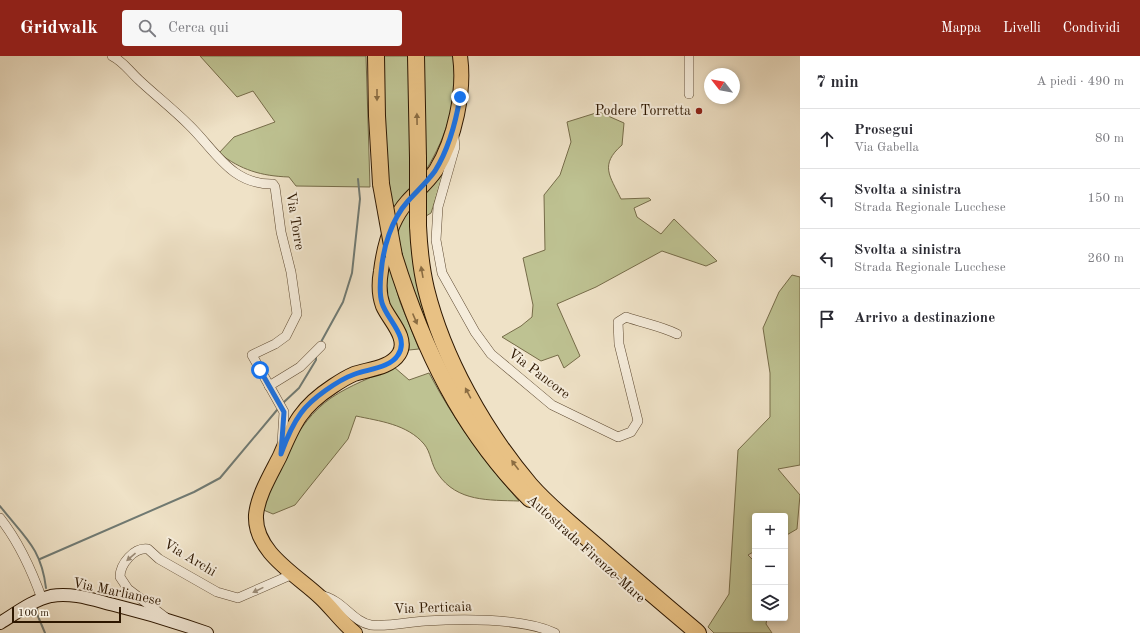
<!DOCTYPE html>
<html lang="it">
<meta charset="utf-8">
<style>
body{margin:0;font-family:"Old Standard TT",serif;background:#f7f7f7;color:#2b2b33}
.controls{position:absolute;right:12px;bottom:12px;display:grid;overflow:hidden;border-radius:4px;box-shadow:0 2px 6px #0003}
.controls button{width:36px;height:36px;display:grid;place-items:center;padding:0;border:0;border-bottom:1px solid #e1e1e2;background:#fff;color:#2b2b33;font:20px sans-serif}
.compass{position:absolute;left:704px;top:12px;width:36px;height:36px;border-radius:50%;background:#fff;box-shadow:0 2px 6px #0003;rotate:301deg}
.scale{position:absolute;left:12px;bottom:10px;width:109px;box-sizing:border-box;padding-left:4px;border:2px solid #2d1700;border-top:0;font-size:11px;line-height:14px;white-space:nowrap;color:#2d1700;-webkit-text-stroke:3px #f5ecdb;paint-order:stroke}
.stop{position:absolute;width:12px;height:12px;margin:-9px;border:3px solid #1a73e8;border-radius:50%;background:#fff}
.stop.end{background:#1a73e8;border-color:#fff;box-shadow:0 1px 4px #0008}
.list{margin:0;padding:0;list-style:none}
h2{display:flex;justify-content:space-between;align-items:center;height:52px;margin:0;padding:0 16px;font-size:17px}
h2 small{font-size:13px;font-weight:400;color:#7c7c81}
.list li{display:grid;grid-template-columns:26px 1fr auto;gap:12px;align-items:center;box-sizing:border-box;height:60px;padding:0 16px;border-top:1px solid #e1e1e2}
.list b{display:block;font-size:15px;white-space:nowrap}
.list p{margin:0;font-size:13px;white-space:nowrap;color:#7c7c81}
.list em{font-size:13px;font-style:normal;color:#7c7c81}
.icon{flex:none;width:22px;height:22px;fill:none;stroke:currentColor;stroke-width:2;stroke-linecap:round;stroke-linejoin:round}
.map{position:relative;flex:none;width:800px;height:577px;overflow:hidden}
header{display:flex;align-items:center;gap:24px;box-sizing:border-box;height:56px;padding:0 20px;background:#8f2418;color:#fff}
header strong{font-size:19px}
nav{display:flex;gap:22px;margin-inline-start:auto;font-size:14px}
.search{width:280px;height:36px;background:#f7f7f7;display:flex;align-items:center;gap:10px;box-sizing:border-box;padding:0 14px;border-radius:4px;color:#7c7c81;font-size:15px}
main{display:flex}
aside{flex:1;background:#fff}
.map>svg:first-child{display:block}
</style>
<header>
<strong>Gridwalk</strong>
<div class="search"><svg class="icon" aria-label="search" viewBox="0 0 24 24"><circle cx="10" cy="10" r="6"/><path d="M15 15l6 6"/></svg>Cerca qui</div>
<nav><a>Mappa</a><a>Livelli</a><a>Condividi</a></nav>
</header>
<main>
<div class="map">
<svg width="800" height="577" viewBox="0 0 800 577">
<rect width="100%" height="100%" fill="#efe2c7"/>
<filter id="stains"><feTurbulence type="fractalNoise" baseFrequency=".005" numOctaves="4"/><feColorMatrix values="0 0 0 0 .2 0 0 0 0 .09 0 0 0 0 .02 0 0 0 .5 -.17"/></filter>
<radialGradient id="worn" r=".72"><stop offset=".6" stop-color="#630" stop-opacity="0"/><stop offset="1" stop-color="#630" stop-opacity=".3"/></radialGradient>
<g fill="#bec292" stroke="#766c49">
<path d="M200 0H366L370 131 296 130 289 121C261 120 241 114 219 97L234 81 275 66 253 35 237 41Z"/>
<path d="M382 0H456C459 40 447 80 426 114 416 131 402 144 392 161L387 131Z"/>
<path d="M599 56 624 67 622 89C599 109 610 120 621 143L649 142 651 144 634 152 637 161 661 178 674 163 717 205 706 210 662 195 596 231 557 248 580 300 564 312 558 299 541 305 502 281 521 270 532 261 533 249 523 202 545 194 544 139 560 119 571 86 567 66Z"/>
<path d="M447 107 431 157 413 168 444 298 436 302 390 210 400 246 419 293 409 294V287L388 251 384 231 398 167Z"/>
<path d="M792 219 800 221V409L778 413 800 439 797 473 785 480V460H755V495L748 499 755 506V562H767L766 568 772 577H714L708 571 729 538 738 394 770 361V317L763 272 779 236Z"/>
<path d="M394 311 409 324 429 317C455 366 483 404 519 445 489 444 457 446 438 418 431 409 431 396 424 388 407 368 379 365 356 360L348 383 295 449 273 458 261 453C279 414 294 368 331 342 350 329 373 321 394 311Z"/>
</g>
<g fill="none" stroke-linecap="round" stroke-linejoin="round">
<g stroke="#707a73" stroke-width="2">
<path d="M321 286 343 246 352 217 360 143 358 123"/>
<path d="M284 346 299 332 316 304V300"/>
<path d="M0 450C24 481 41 491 46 532"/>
<path d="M40 503 194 436 220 422 277 354"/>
<path d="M37 551V558L45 577"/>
</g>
<g stroke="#5e4a32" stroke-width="10">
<g id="street">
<path d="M112 0C124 6 129 15 139 24 155 39 173 53 189 69 215 94 231 129 273 128L275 131 281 176 291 216 297 258 286 280 275 288 252 299 284 356 282 388"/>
<path d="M689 0V38"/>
<path d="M454 81 455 91 438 151 436 184 442 217 475 276 491 298 552 349 618 381 631 376 638 365 619 288 618 266 626 261C643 267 661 270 677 278"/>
<path d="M269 330 300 311 321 290"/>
<path d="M0 462C19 486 32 515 42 543"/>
<path d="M319 539C343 543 352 566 371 569 388 571 408 566 425 565 461 563 522 562 555 577"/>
<path d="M165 561 128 533 120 521C120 508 134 491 148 493L159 503 217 536 238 542 293 518"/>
</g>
</g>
<g stroke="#2d1700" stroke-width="14">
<path id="secondary" d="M0 567C15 558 33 544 51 540 72 536 94 544 114 549 146 557 176 566 207 577"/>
</g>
<g stroke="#2d1700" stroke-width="16">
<path id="primary" d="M355 577C342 567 332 552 320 541 297 519 254 496 256 459 258 439 271 418 280 400 294 367 301 351 333 330 339 326 347 321 354 318 369 313 390 312 399 298 409 282 389 264 383 250 379 239 379 226 381 215 384 191 391 164 407 146 417 135 428 126 436 114 455 83 465 35 460 0"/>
</g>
<g stroke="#2d1700" stroke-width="18">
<g id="highway">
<path d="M376 0 377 60 381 128"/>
<path d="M416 0 418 102"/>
<path d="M418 170C419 191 421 212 426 233 443 302 484 375 530 429 551 453 577 473 601 494 633 522 665 549 698 577"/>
<path d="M394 200C423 293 461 373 530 443"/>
</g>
</g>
<use href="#street" stroke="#f5ecdb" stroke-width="9"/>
<use href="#secondary" stroke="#f5ecdb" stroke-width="12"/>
<use href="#primary" stroke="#e8c184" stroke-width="14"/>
<use href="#highway" stroke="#e8c184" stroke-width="16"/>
<g stroke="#2d1700" stroke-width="18" stroke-linecap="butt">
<g id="highway-bridge">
<path d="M418 102V170"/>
<path d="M381 128 394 200"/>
</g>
</g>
<use href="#highway-bridge" stroke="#e8c184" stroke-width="16"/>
</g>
<defs><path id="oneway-solid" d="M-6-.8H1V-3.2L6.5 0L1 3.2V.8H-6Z"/></defs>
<g fill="#8a6c42">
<use href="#oneway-solid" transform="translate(377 39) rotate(90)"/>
<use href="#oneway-solid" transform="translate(417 63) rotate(-91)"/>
<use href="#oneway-solid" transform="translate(422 216) rotate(-100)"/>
<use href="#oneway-solid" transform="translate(415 263) rotate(67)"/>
<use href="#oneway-solid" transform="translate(468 337) rotate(-118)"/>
<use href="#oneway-solid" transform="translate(515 409) rotate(-127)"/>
</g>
<g fill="#9b8c78">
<use href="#oneway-solid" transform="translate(131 501) rotate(139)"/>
<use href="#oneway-solid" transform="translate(258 534) rotate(154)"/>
</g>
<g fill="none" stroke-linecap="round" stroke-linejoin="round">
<path stroke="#1a73e8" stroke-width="5" d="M260 314 284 356 281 398C286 384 292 369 301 357 311 343 338 324 355 318 368 313 390 312 398 299 410 281 387 264 382 247 379 237 380 227 381 217 383 192 391 164 408 145 417 135 427 126 435 115 448 94 456 65 460 41"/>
</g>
<circle fill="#8f2418" stroke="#f5ecdb" stroke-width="1.5" cx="699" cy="55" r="4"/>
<g text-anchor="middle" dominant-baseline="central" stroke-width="4" stroke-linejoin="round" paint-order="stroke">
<g font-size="14" fill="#2d1700" stroke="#f5ecdb" text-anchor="end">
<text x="691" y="55">Podere Torretta</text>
</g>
<g font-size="14" fill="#2d1700" stroke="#f5ecdb">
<text transform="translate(295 165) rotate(81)">Via Torre</text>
<text transform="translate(539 318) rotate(37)">Via Pancore</text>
<text transform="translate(586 493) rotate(42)">Autostrada Firenze-Mare</text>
<text transform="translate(190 502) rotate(31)">Via Archi</text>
<text transform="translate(117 536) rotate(12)">Via Marlianese</text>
<text transform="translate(433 552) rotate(-2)">Via Perticaia</text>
</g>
</g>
<rect width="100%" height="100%" filter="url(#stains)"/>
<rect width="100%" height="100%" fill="url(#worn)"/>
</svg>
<div class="controls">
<button>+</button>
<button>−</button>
<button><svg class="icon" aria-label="layers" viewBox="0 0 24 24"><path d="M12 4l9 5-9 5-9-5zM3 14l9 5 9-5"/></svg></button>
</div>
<svg class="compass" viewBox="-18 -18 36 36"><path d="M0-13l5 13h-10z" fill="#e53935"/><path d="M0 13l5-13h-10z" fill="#7c7c81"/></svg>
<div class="scale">100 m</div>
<div class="stop" style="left:260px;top:314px"></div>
<div class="stop end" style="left:460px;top:41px"></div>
</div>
<aside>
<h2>7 min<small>A piedi · 490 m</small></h2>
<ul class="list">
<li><svg class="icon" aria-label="ahead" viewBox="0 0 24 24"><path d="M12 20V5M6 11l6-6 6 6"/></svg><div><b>Prosegui</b><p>Via Gabella</p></div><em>80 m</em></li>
<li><svg class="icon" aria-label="left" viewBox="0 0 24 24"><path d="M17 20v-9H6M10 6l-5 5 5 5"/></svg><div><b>Svolta a sinistra</b><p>Strada Regionale Lucchese</p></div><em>150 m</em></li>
<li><svg class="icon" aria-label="left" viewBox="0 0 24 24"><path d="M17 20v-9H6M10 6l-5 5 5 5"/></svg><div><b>Svolta a sinistra</b><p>Strada Regionale Lucchese</p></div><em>260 m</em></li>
<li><svg class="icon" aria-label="arrive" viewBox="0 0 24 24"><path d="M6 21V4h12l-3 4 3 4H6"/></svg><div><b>Arrivo a destinazione</b></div></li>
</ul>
</aside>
</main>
